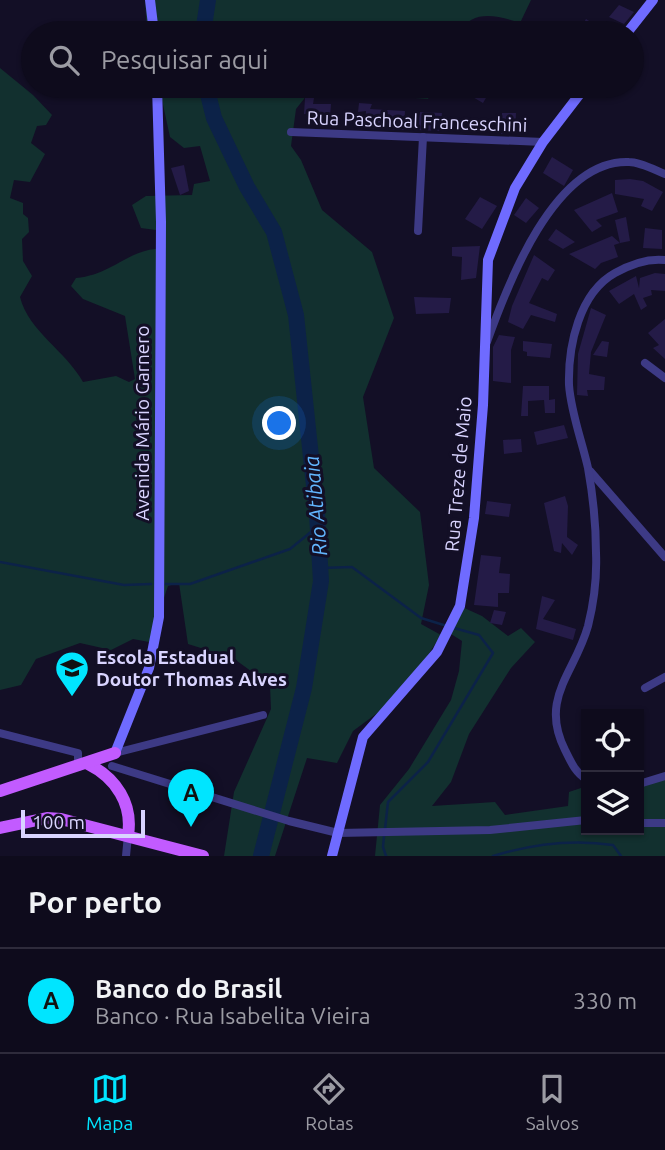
<!DOCTYPE html>
<html lang="pt">
<meta charset="utf-8">
<style>
body{margin:0;font-family:Ubuntu,sans-serif;background:#171425;color:#f1f3f6}
.controls{position:absolute;right:21px;bottom:21px;display:grid;overflow:hidden;border-radius:0px;box-shadow:0 2px 5px #0004}
.controls button{width:63px;height:63px;display:grid;place-items:center;padding:0;border:0;border-bottom:2px solid #2e2b3b;background:#0e0b1c;color:#f1f3f6;font:35px sans-serif}
.scale{position:absolute;left:21px;bottom:18px;width:124px;box-sizing:border-box;padding-left:7px;border:4px solid #d9d4ff;border-top:0;font-size:19px;line-height:24px;white-space:nowrap;color:#d9d4ff;-webkit-text-stroke:5px #130f26;paint-order:stroke}
.you{position:absolute;left:280px;top:424px;width:24px;height:24px;margin:-18px;border:5px solid #fff;border-radius:50%;background:#1a73e8;box-shadow:0 0 0 10px #1a73e833}
.badge{display:grid;place-items:center;width:46px;height:46px;border-radius:50%;background:#00e5ff;color:#111;font-size:23px;font-weight:700}
.pin{position:absolute;translate:-50% -58px;filter:drop-shadow(0 2px 4px #0008)}
.pin::after{content:'';position:absolute;top:37px;width:24px;height:21px;background:inherit;clip-path:polygon(0 0,100% 0,50% 100%)}
.list{margin:0;padding:0;list-style:none}
h2{display:flex;justify-content:space-between;align-items:center;height:91px;margin:0;padding:0 28px;font-size:30px}
h2 small{font-size:23px;font-weight:400;color:#9b9ba3}
.list li{display:grid;grid-template-columns:46px 1fr auto;gap:21px;align-items:center;box-sizing:border-box;height:105px;padding:0 28px;border-top:2px solid #2e2b3b}
.list b{display:block;font-size:26px;white-space:nowrap}
.list p{margin:0;font-size:23px;white-space:nowrap;color:#9b9ba3}
.list em{font-size:23px;font-style:normal;color:#9b9ba3}
.icon{flex:none;width:38px;height:38px;fill:none;stroke:currentColor;stroke-width:2;stroke-linecap:round;stroke-linejoin:round}
.map{position:relative;flex:none;width:665px;height:856px;overflow:hidden}
.search{position:absolute;background:#0e0b1c;box-shadow:0 2px 5px #0004;left:21px;right:21px;top:21px;height:77px;display:flex;align-items:center;gap:18px;box-sizing:border-box;padding:0 24px;border-radius:38px;color:#9b9ba3;font-size:26px}
.sheet{height:196px;background:#0e0b1c}
nav{display:flex;justify-content:space-around;align-items:center;box-sizing:border-box;height:98px;border-top:2px solid #2e2b3b;background:#0e0b1c;font-size:19px;color:#9b9ba3}
nav a{display:grid;justify-items:center;gap:4px}
nav .on{color:#00e5ff}
.map>svg:first-child{display:block}
</style>
<div class="map">
<svg width="665" height="856" viewBox="0 0 665 856">
<rect width="100%" height="100%" fill="#130f26"/>
<g fill="#12302f">
<path d="M145 0H531L520 23C499 16 472 8 459 33H147Z"/>
<path d="M0 68 33 95 52 115 46 125 37 126 31 143 45 154 30 182 14 180 10 198 23 203V214L28 218 29 232 22 239 23 261 32 276 20 297C29 332 66 351 83 382L116 376 129 382 135 379 125 316 83 299 71 286 76 278C111 275 127 251 156 249V230L141 228 132 205 146 196 192 195 194 184 210 181 200 146 184 148 170 137 159 86H434L428 99 311 90 296 109 291 146 301 160 322 210 372 252 394 318 363 397 374 468 420 512 429 585 421 624 441 635 415 675 380 711 353 731 337 763 307 758 275 856H224L234 792 271 709 270 685 233 658 188 644 179 583 168 586 149 642 133 639 111 650 80 643 36 659 21 685 0 690Z"/>
<path d="M460 606 482 616 508 636 521 628 535 642 511 668 469 734 451 782 432 806 495 802 505 815 568 806 569 792 584 787 586 830H639V787L665 777V856H375L380 805 409 769 451 700 459 671 462 641 451 634Z"/>
</g>
<g fill="none" stroke-linecap="round" stroke-linejoin="round">
<g stroke="#0c2248" stroke-width="2.5">
<path d="M0 562 124 585 151 584"/>
<path d="M320 568 352 567 421 618 447 626"/>
<path d="M166 584H190L290 549 317 527"/>
<path d="M385 829 388 802 428 762 493 653 479 635 454 628"/>
<path d="M384 836 383 847 386 856"/>
<path d="M493 856C532 844 572 839 613 845L621 856"/>
</g>
<g stroke="#0c2248" stroke-width="16">
<path d="M203 33 208 0"/>
<path d="M206 86 214 118 247 187 274 232 296 315 317 514 321 581 304 688 261 856"/>
</g>
</g>
<g fill="#241b47">
<path d="M619 5 634 12 624 24 609 17Z"/>
<path d="M586 19 608 33H588L581 28Z"/>
<path d="M476 86H493L483 103 471 96Z"/>
<path d="M305 98H314L313 104H331L330 117 317 118 318 113 304 114Z"/>
<path d="M359 103 372 104 370 109 405 111 404 130 365 128 366 111 358 112Z"/>
<path d="M420 112 442 113 440 131 417 130Z"/>
<path d="M502 113H516L515 134H501Z"/>
<path d="M552 157 573 170 564 186 543 173Z"/>
<path d="M184 165 189 191 180 195 171 168Z"/>
<path d="M630 179 643 181 663 192 652 211 641 206 644 199 615 194V180Z"/>
<path d="M612 193 618 212 596 220 602 226 592 232 574 210Z"/>
<path d="M480 197 497 206 482 229 465 219Z"/>
<path d="M526 198 539 208 526 223 514 215Z"/>
<path d="M626 217 630 241 620 243 615 220Z"/>
<path d="M645 228 662 230V249L643 248Z"/>
<path d="M556 229 575 242 563 249 548 240Z"/>
<path d="M612 236 620 243 614 245 618 257 601 263 595 269 569 254Z"/>
<path d="M480 246 476 278 461 280 462 257 452 256V247Z"/>
<path d="M534 255 555 270 548 281 542 278 529 303 557 314 555 322 531 315 523 329 508 322 512 306Z"/>
<path d="M655 273 665 274V291L651 290 652 295 643 298 647 306 641 310 634 294 619 304 609 291 636 276 639 288 640 278Z"/>
<path d="M414 297 451 298 449 313 416 314Z"/>
<path d="M591 308 606 315 591 352 589 374 605 377 604 390H587L588 396 577 395 578 354Z"/>
<path d="M665 319V359L653 348 659 345 648 333Z"/>
<path d="M499 335 515 337 511 350V383L493 381V347Z"/>
<path d="M523 341 552 344 550 358 527 356V352L523 351Z"/>
<path d="M602 341 609 342 607 357 593 355Z"/>
<path d="M523 386H549V400L555 399V413H545L544 400 528 401V416H521Z"/>
<path d="M564 425 568 438 537 445 534 432Z"/>
<path d="M521 439 522 452 504 454 503 440Z"/>
<path d="M565 496 568 506 567 537 578 545 572 555 562 543 561 553 554 551 544 503Z"/>
<path d="M487 501 511 504 509 517 485 514Z"/>
<path d="M481 555 501 557 499 573 510 574 509 593H498V607L474 605Z"/>
<path d="M542 596 555 600 543 619 576 629 573 640 536 629Z"/>
<path d="M494 610 506 612 502 625 490 623Z"/>
</g>
<g fill="none" stroke-linecap="round" stroke-linejoin="round">
<g stroke="#3d3a85" stroke-width="8">
<path d="M291 132 543 142"/>
<path d="M418 231 423 137"/>
<path d="M487 342C507 286 554 159 629 162 640 162 655 170 665 174"/>
<path d="M645 363 665 378"/>
<path d="M590 471 665 557"/>
<path d="M645 688 665 677"/>
<path d="M0 733 78 753V767"/>
<path d="M115 753 263 715"/>
<path d="M112 766 289 821 338 833 490 830 586 820"/>
<path d="M586 779C575 772 571 762 565 750 539 698 575 673 588 626 594 602 597 577 596 553 596 525 593 496 588 468 582 441 571 413 569 385 568 346 579 293 615 273 631 264 647 258 665 260"/>
<path d="M639 784 665 776"/>
<path d="M639 823H665"/>
<path d="M126 856 128 835"/>
</g>
<g stroke="#6f6bff" stroke-width="10">
<path d="M150 0 154 33"/>
<path d="M627 33 653 0"/>
<path d="M115 753 149 668 159 617 161 222 157 86"/>
<path d="M332 856 363 737 437 652 460 606 474 518 483 405 488 260 515 188 543 142 586 86"/>
</g>
<g stroke="#c25bff" stroke-width="12">
<path d="M88 764C116 778 133 804 128 835"/>
<path d="M0 791 115 753"/>
<path d="M0 828 47 818 61 819 203 856"/>
</g>
</g>
<defs>
<g id="school-pin" transform="scale(1.75)"><path d="M0 17L-7.5 6A9.5 9.5 0 1 1 7.5 6Z" fill="#00e5ff" stroke="#130f26"/><path d="M0-5L7-2L0 1L-7-2ZM-4 1L0 2.5L4 1V4Q0 6-4 4Z" fill="#111"/></g>
</defs>
<g fill-rule="evenodd">
<use href="#school-pin" x="72" y="668"/>
</g>
<g text-anchor="middle" dominant-baseline="central" stroke-width="6" stroke-linejoin="round" paint-order="stroke">
<g font-size="19" fill="#d9d4ff" stroke="#130f26">
<text transform="translate(417 121) rotate(2)">Rua Paschoal Franceschini</text>
<text transform="translate(142 423) rotate(-90)">Avenida Mário Garnero</text>
<text transform="translate(458 474) rotate(-85)">Rua Treze de Maio</text>
</g>
<g font-size="19" font-weight="bold" fill="#d9d4ff" stroke="#130f26" text-anchor="start">
<text x="96" y="657">Escola Estadual<tspan x="96" dy="22">Doutor Thomas Alves</tspan></text>
</g>
<g font-size="21" font-style="italic" fill="#62b6ff" stroke="#130f26">
<text transform="translate(315 506) rotate(-95)">Rio Atibaia</text>
</g>
</g>
</svg>
<div class="controls">
<button><svg class="icon" aria-label="locate" viewBox="0 0 24 24"><circle cx="12" cy="12" r="6"/><path d="M12 2v4M12 18v4M2 12h4M18 12h4"/></svg></button>
<button><svg class="icon" aria-label="layers" viewBox="0 0 24 24"><path d="M12 4l9 5-9 5-9-5zM3 14l9 5 9-5"/></svg></button>
</div>
<div class="scale">100 m</div>
<div class="you"></div>
<div class="pin badge" style="left:191px;top:827px">A</div>
<div class="search"><svg class="icon" aria-label="search" viewBox="0 0 24 24"><circle cx="10" cy="10" r="6"/><path d="M15 15l6 6"/></svg>Pesquisar aqui</div>
</div>
<section class="sheet">
<h2>Por perto<small></small></h2>
<ul class="list">
<li><span class="badge">A</span><div><b>Banco do Brasil</b><p>Banco · Rua Isabelita Vieira</p></div><em>330 m</em></li>
</ul>
</section>
<nav>
<a class="on"><svg class="icon" aria-label="map" viewBox="0 0 24 24"><path d="M3 6l6-2 6 2 6-2v14l-6 2-6-2-6 2zM9 4v14M15 6v14"/></svg>Mapa</a>
<a><svg class="icon" aria-label="directions" viewBox="0 0 24 24"><path d="M12 3l9 9-9 9-9-9zM9 14v-3h6M13 9l2 2-2 2"/></svg>Rotas</a>
<a><svg class="icon" aria-label="saved" viewBox="0 0 24 24"><path d="M7 4h10v16l-5-4-5 4z"/></svg>Salvos</a>
</nav>
